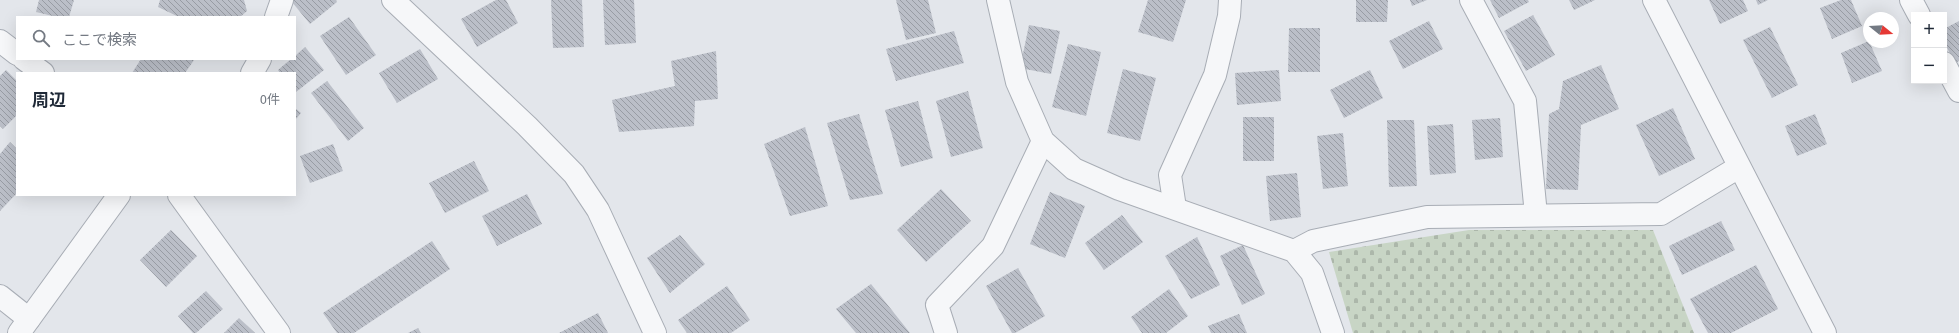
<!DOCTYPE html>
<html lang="ja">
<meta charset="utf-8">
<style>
body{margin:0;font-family:"Fira Sans","Noto Sans JP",sans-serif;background:#f2f2f3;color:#1f2937}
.controls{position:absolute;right:12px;top:12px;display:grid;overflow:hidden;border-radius:0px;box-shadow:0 4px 16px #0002}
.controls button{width:36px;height:36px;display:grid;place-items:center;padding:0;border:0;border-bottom:1px solid #e0e1e3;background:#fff;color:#1f2937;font:20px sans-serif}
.compass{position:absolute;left:1863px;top:12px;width:36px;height:36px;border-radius:50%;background:#fff;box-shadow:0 4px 16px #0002;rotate:108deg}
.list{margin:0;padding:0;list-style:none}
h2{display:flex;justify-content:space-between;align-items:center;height:52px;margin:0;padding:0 16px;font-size:17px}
h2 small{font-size:13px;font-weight:400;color:#747a83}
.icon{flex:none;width:22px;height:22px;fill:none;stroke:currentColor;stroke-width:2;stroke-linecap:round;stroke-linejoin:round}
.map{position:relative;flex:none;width:1959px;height:333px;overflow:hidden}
.search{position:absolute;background:#fff;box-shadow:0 4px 16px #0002;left:16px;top:16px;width:280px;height:44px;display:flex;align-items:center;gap:10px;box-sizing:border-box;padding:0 14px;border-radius:0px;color:#747a83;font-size:15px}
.panel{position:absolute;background:#fff;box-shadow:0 4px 16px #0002;left:16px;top:72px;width:280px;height:124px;border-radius:0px}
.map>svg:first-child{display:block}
</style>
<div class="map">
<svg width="1959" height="333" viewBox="0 0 1959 333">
<defs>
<pattern id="cemetery-stones" width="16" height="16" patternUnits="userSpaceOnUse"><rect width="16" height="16" fill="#c8d5c5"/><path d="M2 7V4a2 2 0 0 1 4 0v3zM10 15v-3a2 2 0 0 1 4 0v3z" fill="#acb7aa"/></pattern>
<pattern id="building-back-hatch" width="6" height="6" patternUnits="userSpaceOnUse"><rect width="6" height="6" fill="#bbbfc8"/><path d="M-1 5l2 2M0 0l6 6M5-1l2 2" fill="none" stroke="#989ca4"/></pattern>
</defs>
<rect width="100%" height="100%" fill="#e3e6eb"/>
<path fill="url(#cemetery-stones)" d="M1469 230H1653L1694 333H1353L1329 252Z"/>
<g fill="url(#building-back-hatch)">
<path d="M39 0H74L69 17H57L36 12Z"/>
<path d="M160 0H244L247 11 240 17H179L158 7Z"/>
<path d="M294 0H336L337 2 310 24 292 2Z"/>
<path d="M496 0H506L518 23 477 47 461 19Z"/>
<path d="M551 0H582L584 47 553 48Z"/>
<path d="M603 0H634L636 43 605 45Z"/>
<path d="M896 0H928L936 33 906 40Z"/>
<path d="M1148 0H1186L1173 42 1138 32Z"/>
<path d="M1356 0H1388L1387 22H1356Z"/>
<path d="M1410 0H1427L1412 6Z"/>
<path d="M1490 0H1528L1529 2 1499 18Z"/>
<path d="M1569 0H1595L1574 10Z"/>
<path d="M1709 0H1743L1748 11 1720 24Z"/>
<path d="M1756 0H1768L1758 5Z"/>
<path d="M1841 0H1851L1862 26 1832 39 1820 8Z"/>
<path d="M1533 15 1555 55 1526 71 1504 31Z"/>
<path d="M349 17 376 55 346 75 320 36Z"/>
<path d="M1429 21 1443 49 1403 69 1389 41Z"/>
<path d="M1959 21V61L1955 63 1944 42V29Z"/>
<path d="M1029 25 1060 31 1051 74 1020 68Z"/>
<path d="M1770 27 1798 85 1772 98 1743 40Z"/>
<path d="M1289 28H1320V72H1288Z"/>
<path d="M954 31 964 63 896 81 886 49Z"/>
<path d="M1869 41 1882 71 1852 83 1841 53Z"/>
<path d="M1068 44 1101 52 1086 116 1052 107Z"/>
<path d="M305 47 324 70 296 92 295 73H280L278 70 291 59H295V56Z"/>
<path d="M420 49 438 79 397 103 379 73Z"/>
<path d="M716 51 718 99 695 101 694 126 619 132 612 100 675 86 671 61Z"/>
<path d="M141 59H193L194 60 185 73H132Z"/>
<path d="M1601 65 1619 109 1581 125 1578 190 1546 189 1549 114 1559 109 1563 81Z"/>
<path d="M1123 69 1156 78 1140 141 1107 133Z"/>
<path d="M6 70 17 81V115L3 129 0 126V76Z"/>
<path d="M1279 70 1281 101 1237 105 1235 73Z"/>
<path d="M1370 70 1383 98 1344 118 1330 90Z"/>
<path d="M327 81 364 128 348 141 311 93Z"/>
<path d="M968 91 983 148 951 157 936 101Z"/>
<path d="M918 101 933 158 901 167 885 110Z"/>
<path d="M295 108 301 113 295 120Z"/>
<path d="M1673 108 1695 159 1659 176 1636 125Z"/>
<path d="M859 114 883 194 850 200 827 123Z"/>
<path d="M1815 114 1827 144 1797 156 1785 126Z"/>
<rect x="1243" y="117" width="31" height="44"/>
<path d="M1500 118 1503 157 1475 160 1472 120Z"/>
<path d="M1387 120H1414L1417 186 1389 187Z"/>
<path d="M1453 124 1456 173 1430 175 1427 126Z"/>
<path d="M805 127 828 206 790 216 764 144Z"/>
<path d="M1343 133 1348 186 1323 189 1317 136Z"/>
<path d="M10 142 17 149V193L0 211V154Z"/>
<path d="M333 144 343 171 310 183 300 156Z"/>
<path d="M474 161 489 191 445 213 429 183Z"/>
<path d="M1297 173 1301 217 1270 221 1266 176Z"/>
<path d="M941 189 971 221 926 262 897 230Z"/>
<path d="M1050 192 1085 206 1065 258 1030 244Z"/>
<path d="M527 194 542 224 497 246 482 216Z"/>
<path d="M1122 215 1143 242 1104 270 1085 243Z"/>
<path d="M1721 221 1735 250 1682 275 1669 246Z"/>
<path d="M171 230 197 256 166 287 140 260Z"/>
<path d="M680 235 705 264 670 293 647 258Z"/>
<path d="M1197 237 1220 285 1191 299 1165 256Z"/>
<path d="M432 241 450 269 354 333H337L323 313Z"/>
<path d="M1243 245 1265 294 1242 305 1220 256Z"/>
<path d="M1756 265 1778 309 1731 333H1708L1690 299Z"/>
<path d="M1018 268 1045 316 1015 333H1012L986 286Z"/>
<path d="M871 284 910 333H856L836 309Z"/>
<path d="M727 286 750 320 731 333H687L678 320Z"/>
<path d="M1169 289 1188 316 1166 333H1142L1131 317Z"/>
<path d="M206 291 223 309 196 333H193L178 316Z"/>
<path d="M598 313 608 333H559Z"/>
<path d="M1239 314 1247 333H1211L1208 326Z"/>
<path d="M239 318 255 333H224Z"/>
<path d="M418 328 421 333H408Z"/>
</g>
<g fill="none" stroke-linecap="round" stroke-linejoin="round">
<g stroke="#a8adb5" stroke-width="24">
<g id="minor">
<path d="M393 0 527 126 574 174 598 210 655 333"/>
<path d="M998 0 1017 82 1043 141 1074 169 1119 189 1294 251 1312 273 1333 333"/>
<path d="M1471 0 1525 101 1536 215"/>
<path d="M1654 0 1825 333"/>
<path d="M1911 0 1919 15"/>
<path d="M276 17 282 0"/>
<path d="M0 41 17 54"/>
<path d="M24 59 43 73"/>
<path d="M1944 63 1959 91"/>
<path d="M252 73 260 59"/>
<path d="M179 195 279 333"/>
<path d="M1175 208 1170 175 1215 75 1229 16 1230 0"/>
<path d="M1294 251 1313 241 1427 217 1661 214 1739 167"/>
<path d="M0 296 29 319"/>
<path d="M19 333 119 195"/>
<path d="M946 333 937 305 993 246 1043 141"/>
</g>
</g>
<use href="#minor" stroke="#f6f7f9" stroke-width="22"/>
</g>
</svg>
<div class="controls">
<button>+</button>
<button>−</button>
</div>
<svg class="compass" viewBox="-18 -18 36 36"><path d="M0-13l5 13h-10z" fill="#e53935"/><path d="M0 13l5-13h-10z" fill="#747a83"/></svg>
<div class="search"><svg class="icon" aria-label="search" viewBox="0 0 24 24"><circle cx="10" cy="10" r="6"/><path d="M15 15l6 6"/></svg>ここで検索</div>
<section class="panel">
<h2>周辺<small>0件</small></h2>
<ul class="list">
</ul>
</section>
</div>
